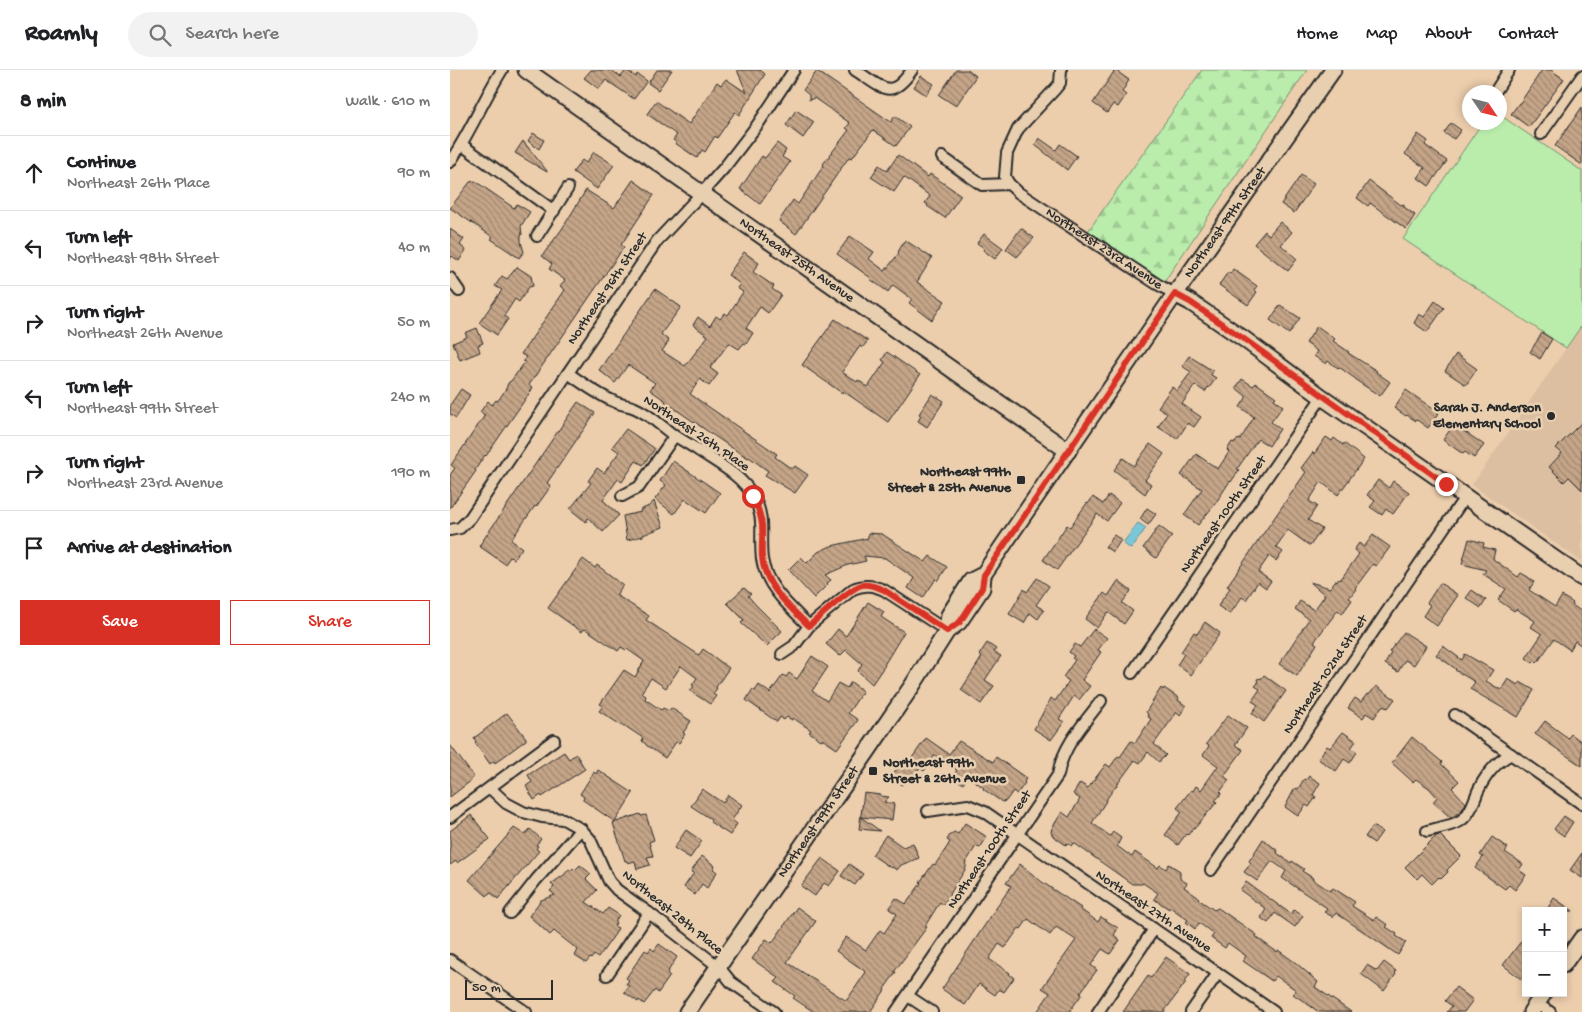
<!DOCTYPE html>
<meta charset="utf-8">
<style>
body{margin:0;font-family:"Gochi Hand",sans-serif;background:#f2f2f2;color:#202124}
.controls{position:absolute;right:15px;bottom:15px;display:grid;overflow:hidden;border-radius:0px;box-shadow:0 2px 8px #0003}
.controls button{width:45px;height:45px;display:grid;place-items:center;padding:0;border:0;border-bottom:1px solid #e0e0e0;background:#fff;color:#202124;font:25px sans-serif}
.compass{position:absolute;left:1012px;top:15px;width:45px;height:45px;border-radius:50%;background:#fff;box-shadow:0 2px 8px #0003;rotate:125deg}
.scale{position:absolute;left:15px;bottom:12px;width:88px;box-sizing:border-box;padding-left:5px;border:2px solid #2b2b2b;border-top:0;font-size:14px;line-height:18px;white-space:nowrap;color:#2b2b2b;-webkit-text-stroke:4px #e8cfb0;paint-order:stroke}
.stop{position:absolute;width:15px;height:15px;margin:-11px;border:4px solid #d93025;border-radius:50%;background:#fff}
.stop.end{background:#d93025;border-color:#fff;box-shadow:0 1px 5px #0008}
.list{margin:0;padding:0;list-style:none}
h2{display:flex;justify-content:space-between;align-items:center;height:65px;margin:0;padding:0 20px;font-size:21px}
h2 small{font-size:16px;font-weight:400;color:#757577}
.list li{display:grid;grid-template-columns:32px 1fr auto;gap:15px;align-items:center;box-sizing:border-box;height:75px;padding:0 20px;border-top:1px solid #e0e0e0}
.list b{display:block;font-size:19px;white-space:nowrap}
.list p{margin:0;font-size:16px;white-space:nowrap;color:#757577}
.list em{font-size:16px;font-style:normal;color:#757577}
.actions{display:flex;gap:10px;padding:15px 20px}
.actions a{flex:1;padding:11px 0;border:1px solid #d93025;border-radius:0px;text-align:center;font-size:18px;color:#d93025}
.actions .main{background:#d93025;color:#fff}
.icon{flex:none;width:28px;height:28px;fill:none;stroke:currentColor;stroke-width:2;stroke-linecap:round;stroke-linejoin:round}
.map{position:relative;flex:none;width:1132px;height:942px;overflow:hidden}
header{display:flex;align-items:center;gap:30px;box-sizing:border-box;height:70px;padding:0 25px;background:#fff;border-bottom:1px solid #e0e0e0}
header strong{font-size:24px}
nav{display:flex;gap:28px;margin-inline-start:auto;font-size:18px}
.search{width:350px;height:45px;background:#f2f2f2;display:flex;align-items:center;gap:12px;box-sizing:border-box;padding:0 18px;border-radius:28px;color:#757577;font-size:19px}
main{display:flex}
aside{flex:1;background:#fff}
.map>svg:first-child{display:block}
</style>
<header>
<strong>Roamly</strong>
<div class="search"><svg class="icon" aria-label="search" viewBox="0 0 24 24"><circle cx="10" cy="10" r="6"/><path d="M15 15l6 6"/></svg>Search here</div>
<nav><a>Home</a><a>Map</a><a>About</a><a>Contact</a></nav>
</header>
<main>
<aside>
<h2>8 min<small>Walk · 610 m</small></h2>
<ul class="list">
<li><svg class="icon" aria-label="ahead" viewBox="0 0 24 24"><path d="M12 20V5M6 11l6-6 6 6"/></svg><div><b>Continue</b><p>Northeast 26th Place</p></div><em>90 m</em></li>
<li><svg class="icon" aria-label="left" viewBox="0 0 24 24"><path d="M17 20v-9H6M10 6l-5 5 5 5"/></svg><div><b>Turn left</b><p>Northeast 98th Street</p></div><em>40 m</em></li>
<li><svg class="icon" aria-label="right" viewBox="0 0 24 24"><path d="M7 20v-9h11M14 6l5 5-5 5"/></svg><div><b>Turn right</b><p>Northeast 26th Avenue</p></div><em>50 m</em></li>
<li><svg class="icon" aria-label="left" viewBox="0 0 24 24"><path d="M17 20v-9H6M10 6l-5 5 5 5"/></svg><div><b>Turn left</b><p>Northeast 99th Street</p></div><em>240 m</em></li>
<li><svg class="icon" aria-label="right" viewBox="0 0 24 24"><path d="M7 20v-9h11M14 6l5 5-5 5"/></svg><div><b>Turn right</b><p>Northeast 23rd Avenue</p></div><em>190 m</em></li>
<li><svg class="icon" aria-label="arrive" viewBox="0 0 24 24"><path d="M6 21V4h12l-3 4 3 4H6"/></svg><div><b>Arrive at destination</b></div></li>
</ul>
<div class="actions"><a class="main">Save</a><a>Share</a></div>
</aside>
<div class="map">
<svg width="1132" height="942" viewBox="0 0 1132 942">
<defs>
<pattern id="forest-firs" width="22" height="20" patternUnits="userSpaceOnUse" patternTransform="scale(1.25)"><rect width="22" height="20" fill="#baecac"/><path d="M5 1l3.5 6h-7zM16 11l3.5 6h-7z" fill="#a0cb94"/></pattern>
<pattern id="building-back-hatch" width="6" height="6" patternUnits="userSpaceOnUse" patternTransform="scale(1.25)"><rect width="6" height="6" fill="#c5a588"/><path d="M-1 5l2 2M0 0l6 6M5-1l2 2" fill="none" stroke="#a0876f"/></pattern>
</defs>
<rect width="100%" height="100%" fill="#eccead"/>
<filter id="ink" filterUnits="userSpaceOnUse"><feTurbulence type="fractalNoise" baseFrequency=".02" numOctaves="2"/><feDisplacementMap in="SourceGraphic" scale="10" xChannelSelector="R" yChannelSelector="G"/><feConvolveMatrix kernelMatrix="1 2 1 2 8 2 1 2 1" color-interpolation-filters="sRGB"/></filter>
<g filter="url(#ink)">
<path fill="#dcbfa0" d="M1132 255V492L1022 415Z"/>
<path fill="#baecac" stroke="#728c6c" d="M1050 45 1132 101V255L1116 278 953 169 1032 53 1050 52Z"/>
<path fill="url(#forest-firs)" stroke="#728c6c" d="M752 0H857L714 212 636 164Z"/>
<path fill="#7ac7d8" stroke="#5a8993" d="M688 453 696 458 681 479 673 473Z"/>
<g fill="url(#building-back-hatch)" stroke="#2b2b2b">
<path d="M141 0H161L171 7 176 0 186 7 187 4 197 11 184 29 156 10 149 19 134 8Z"/>
<path d="M207 0H222L208 20 198 13Z"/>
<path d="M287 0H310L315 4 289 45 285 42 267 68 265 66 255 82 252 80 247 88 225 73 226 72 223 70 227 65 197 44 206 31 239 54 267 12 271 15 276 9 297 23Z"/>
<path d="M506 0H518L526 6 506 36 489 25Z"/>
<path d="M665 0 679 10 672 22 676 25 668 37 663 34 657 43 643 33Z"/>
<path d="M1092 0H1101L1114 9 1079 57 1061 44 1069 33H1070Z"/>
<path d="M367 1 441 52 445 46 460 57 446 76 423 60 402 88 399 87 346 164 329 151 343 130 348 134 374 95 373 94 399 60 396 58 400 53 364 28 359 30V25L353 20Z"/>
<path d="M471 6 484 14 476 25 464 17Z"/>
<path d="M1132 37V95L1105 76Z"/>
<path d="M346 40 364 52 353 68 336 55Z"/>
<path d="M1001 53 1011 60 1004 69 994 63Z"/>
<path d="M83 63 94 70 89 79 78 71Z"/>
<path d="M968 64 978 71 975 75 997 91 979 116 968 108 975 98 955 84Z"/>
<path d="M589 68 606 80 610 74 627 86 617 100 585 75Z"/>
<path d="M73 71 97 101V102L65 83Z"/>
<path d="M327 73 336 80 332 87 340 92 310 134 290 119 312 86 315 88Z"/>
<path d="M144 82 164 95 147 119 123 102 132 90 136 93Z"/>
<path d="M448 85 478 107 480 104 511 125 495 148 477 136 478 135 475 133 480 126 454 107 444 122 421 107 429 95 437 101Z"/>
<path d="M851 105 864 114 844 143 831 134Z"/>
<path d="M183 110 204 125 171 175 174 177 79 315 83 318 36 386 35 385 25 400 26 401 0 438V405L5 398 1 395 35 345 30 342 38 331 42 335 46 330 48 331 57 317V315L59 312 61 311 75 292 73 291 76 287 71 284 115 220 110 216 115 210 99 199 102 194 92 186 112 159 136 120 164 138Z"/>
<path d="M25 111 64 138 67 134 80 142 71 156 72 165H71V172L74 182 69 188 41 169 43 167 0 138 17 116 20 112Z"/>
<path d="M919 111 951 135 954 134V137L965 145 956 159 920 133 918 136 907 128Z"/>
<path d="M830 152 842 162 831 175 847 189 838 201 804 174 815 161 819 165Z"/>
<path d="M571 158 584 168 567 187 556 179Z"/>
<path d="M0 159 14 169 10 175 16 180 9 191 2 186 0 189Z"/>
<path d="M534 164 553 178 545 189 533 180 534 178 527 173Z"/>
<path d="M400 166 424 182 419 189 435 201 449 183 448 182 455 170 482 188 467 212 495 231 482 250 459 233 462 229 443 215 438 222 420 209 421 208 387 184Z"/>
<path d="M294 182 309 193 303 202 324 216 322 219 331 225 318 243 310 237 296 258 303 263 296 274 294 273 289 279 279 273 260 298 268 304 259 316 250 309 240 324 327 384 325 387 342 399 345 396 358 405 345 423 315 405 318 401 299 387 298 388 279 376 215 332 216 331 200 320 205 313 178 295 165 313 149 300 205 219 231 237 211 264 219 271 212 281 235 296 258 266 243 255 248 247 260 256 266 246 270 249 275 243 278 245 293 222 287 218 290 214 278 205Z"/>
<path d="M67 197 81 206 83 216 79 217 69 232 65 229 54 246 58 249 47 265 29 253 52 220 45 216 52 206 57 209Z"/>
<path d="M783 199 807 216 804 220 807 222 798 235 769 215 778 202 780 204Z"/>
<path d="M985 231 994 238 977 262 964 253 969 244 974 247Z"/>
<path d="M830 235 850 248 839 264 820 250Z"/>
<path d="M385 249 418 271 412 278 410 276 392 302 407 312 408 310 418 317 435 292 432 290 437 282 470 305 438 352 393 321 392 323 352 295Z"/>
<path d="M867 256 885 269 883 271 899 282 898 283 927 301 926 302 940 312 930 326 907 311V310L889 297 888 298 878 291 876 294 864 286 867 281 856 273Z"/>
<path d="M27 258 33 273 28 275 30 282 10 290 3 273 17 267 15 263Z"/>
<path d="M1092 263 1102 269 1090 289 1080 282Z"/>
<path d="M1006 284 1027 299 1016 315 995 301Z"/>
<path d="M739 286 763 301 761 305 766 308 759 318 758 317 755 322 745 315 732 334 751 347 744 357 738 353 727 369 708 357 717 343 708 337 722 317 727 321 741 302 732 296Z"/>
<path d="M792 309 803 316 806 313 826 327 824 329 833 336 821 352 830 359 819 376 808 369 787 399 789 400 781 412 780 411 765 434 748 455 734 445 752 419 731 405 746 384 768 399 779 382 777 380 782 372 785 373 788 369 790 370 804 347 790 337 796 328V326L786 318Z"/>
<path d="M11 319 20 325 6 348 0 344V335Z"/>
<path d="M956 320 989 343 978 358 967 350 966 351 957 345 956 346 944 338Z"/>
<path d="M482 324 494 331 477 357 468 351 471 346 469 344Z"/>
<path d="M128 332 145 343 97 413 101 416 86 437 85 436 61 470 72 478 64 489 60 487 55 494 29 476Z"/>
<path d="M1132 352V420L1119 407 1114 412 1099 397 1112 383 1106 378Z"/>
<path d="M1004 354 1034 375 1024 388 1015 382 1013 384 993 370Z"/>
<path d="M176 359 204 378V380L193 395 186 391 172 412 168 409 153 430 169 445 153 462 138 448 136 452 120 439 141 413 138 411 147 398 154 403 169 382 162 377Z"/>
<path d="M876 367 882 371 884 368 893 375 894 373 914 389 888 425 871 412 859 431 867 436 858 450 872 459 860 476 838 460 826 477 833 482 826 491 819 486 808 502 821 511 816 518 808 512 796 530 792 527 780 544 768 536 780 518 777 516 856 402 851 398 863 382 864 384Z"/>
<path d="M700 374 714 384 695 410 701 414 695 424 664 400 673 388 684 396Z"/>
<path d="M223 391 270 423 256 443 235 429 224 444 205 429 216 415 210 411Z"/>
<path d="M928 410 939 418 943 411 959 422 943 444 936 439 932 445 920 437 925 431 917 425Z"/>
<path d="M659 425 670 433 657 451 647 444 607 500 593 490 617 455 620 457 637 433 638 434 643 427 653 434Z"/>
<path d="M204 431 213 457 193 465V466L177 470 173 446 191 442 190 440 199 436Z"/>
<path d="M697 438 706 444 698 455 690 449Z"/>
<path d="M709 456 722 466 706 488 693 478Z"/>
<path d="M418 463 432 464 475 492 480 486 497 497 488 511 486 509 473 528 458 518 464 508 435 488 414 486 416 491 398 495 375 505 381 510 377 513 378 514 364 528 338 500 351 487 357 493 368 482 381 476 418 468Z"/>
<path d="M664 465 671 470 663 482 655 477Z"/>
<path d="M923 465 940 477 926 496 923 494 905 518 906 519 899 528 902 530 892 544 888 540 864 572 867 574 847 606 829 594 859 549 845 539 850 531 864 540 875 525 860 512 880 518 885 511 891 509 909 484 904 480 909 473 914 477Z"/>
<path d="M1019 469 1034 473 1033 477 1045 480 1043 489 1068 507 1071 503 1078 507 1084 512 1079 520 1105 537 1112 526 1123 533 1122 535 1132 542V576L1125 571 1120 580 1104 569 1087 593 1085 591 1083 593 1076 588 1092 564 1081 557 1085 551 1066 539 1064 541 1048 530 1056 519 1033 504 1036 500 1012 494Z"/>
<path d="M133 489 145 498 147 495 173 515 166 525 199 546 196 550 249 585 253 579 279 598 266 617 267 618 263 624 266 626 260 634 240 621 244 616 242 615 247 608 231 596 216 618 201 608 191 623 196 626 195 629 211 640 213 638 219 641 221 638 241 651 233 663 235 664 229 673 226 672 215 688 196 675V674L192 671 193 668 175 656 174 657 149 641 153 636 150 634 174 600 185 607 194 591 177 579 176 580 171 577 168 581 137 560 134 559 132 562 98 538Z"/>
<path d="M587 508 599 516 586 535 594 540 588 549 580 543 574 553 559 544 574 519 577 522Z"/>
<path d="M668 511 681 521 672 533 683 541 674 554 658 542 647 558 635 549 654 523 658 526Z"/>
<path d="M990 513 1008 525 987 556 973 546 980 535 977 533Z"/>
<path d="M294 518 301 524 298 526 305 534 332 561 317 576 291 553 294 550 277 533Z"/>
<path d="M1022 520 1036 530 1031 538 1016 528Z"/>
<path d="M418 532 434 542 431 547 454 562 434 595H435L422 614 408 601 412 594 396 580 390 586 376 574 388 559 396 566Z"/>
<path d="M755 552 770 563 741 605 727 595 734 584 731 582 744 562 747 564Z"/>
<path d="M644 559 657 568 648 580 651 582 632 610 640 616 629 630 624 626 609 649 614 652 601 670 584 659 601 628 605 631 619 611 613 607 625 590 622 588 624 586 619 582 625 574 630 577Z"/>
<path d="M954 562 976 576 964 595 955 590 948 602 935 594 941 583 939 582Z"/>
<path d="M537 573 546 579 544 582 551 586 535 610 544 616 531 634 511 620 532 587 529 585Z"/>
<path d="M993 576 1012 590 1015 584 1043 600 1036 611 1051 620 1058 609 1068 615 1070 612 1084 620 1068 647 1020 619 1025 612 1005 600 1006 599 986 585Z"/>
<path d="M362 586 378 597 362 621 377 631 388 613 397 618 401 612 413 621 398 643 408 650 387 679 372 669 371 670 359 662 361 660 343 648 342 650 337 647 334 650 330 647 327 652 296 630 303 619 305 621 309 615 320 623 333 605 336 607 339 603 347 609Z"/>
<path d="M814 605 836 621 814 652 802 643 808 635 802 631 810 619 805 616 808 613 807 609 812 608Z"/>
<path d="M926 616 945 629 938 638 932 636 924 648 916 643 913 648 898 638 905 628 911 632 917 624 919 625Z"/>
<path d="M711 618 713 620 714 618 729 628 728 630 736 636 730 645 727 642 704 674 716 685 709 692 698 682 690 693 685 690 655 731H656L642 753 660 766 663 762 671 768 667 776 682 787 685 782 708 798 710 795 716 799 719 794 730 801V809L737 813 734 817 749 828 748 829 764 840 768 838 807 865 806 867 827 882 828 880 846 893 868 912 865 917 901 942H869L843 924 846 920 826 906 822 911 793 891 796 886 778 873 775 878 761 868 764 864 749 853 745 859 736 852 738 850 720 837 719 839 704 829 708 823 693 813 692 814H682L624 773 622 776 617 773 616 775 603 766 601 762 602 758 612 742 619 747 630 729 623 724 630 713 638 718 656 694 660 697 668 686 670 687 681 671 685 673 701 649 697 646 698 644 696 642Z"/>
<path d="M57 643 76 668V670L45 693 44 691 40 694 25 673 26 672 24 668Z"/>
<path d="M778 645 797 658 785 675 793 680 774 706 779 710 770 722 772 723 765 731 767 732 745 758 744 757 738 765 736 764 728 775 715 765 732 742 727 738 741 720 743 721 746 716 751 720 768 696 753 685 759 676 756 674Z"/>
<path d="M1095 651 1118 668 1121 664 1132 672V696L1085 664Z"/>
<path d="M893 662 906 671 901 678 907 682 900 693 894 689 886 701 868 689 877 676 880 678Z"/>
<path d="M962 667 992 692 991 694 1009 711 1002 718 1016 733 1011 741 1004 746 1001 748 983 732 987 727 979 718 966 709 963 712 942 693Z"/>
<path d="M476 668 499 684 509 671 543 692 546 687 576 708 574 712 575 713 567 724 563 721 556 731 552 732 533 719 534 718 518 706 513 714 503 706 507 700 485 685 474 701 470 698 464 707 462 705 452 715 442 704 454 692 457 695Z"/>
<path d="M0 675 24 707 21 709 22 710 0 727Z"/>
<path d="M114 682 119 689 126 684 135 699 92 727 91 725 84 730 76 716 82 712 78 705Z"/>
<path d="M148 700 183 723 165 752 133 730 134 727 130 724 144 702 146 704Z"/>
<path d="M859 706 870 713 863 725 866 727 859 737 856 735 848 746 835 737 845 718 848 719 854 709 856 710Z"/>
<path d="M252 719 273 733 278 725 292 735 282 750 287 754 280 765 260 752 261 749 241 736Z"/>
<path d="M414 723 431 725V726L439 727 434 732 444 734 442 750 411 747 430 761 409 759Z"/>
<path d="M190 744 191 746 196 745 204 770 199 772 203 786 197 787 200 795 187 799 185 791 178 793 177 791H175L163 753Z"/>
<path d="M21 745 40 769 7 793 6 791 0 795V761Z"/>
<path d="M1114 746 1123 752 1114 766 1104 759Z"/>
<path d="M515 753 537 767 530 778 526 776 515 794 516 795V798L500 824 493 835 490 832 475 856 477 857 444 902H446L434 919 435 920 420 942H364L343 928 345 926 325 912 329 908 302 889 316 869 322 873 347 837 366 851 337 892 395 930H397L416 902 386 881 396 867 416 880 430 860 434 863 447 844 439 839 446 828 456 834 471 813 470 812 483 794 485 795 497 777 500 772 497 770 500 765 504 762 508 764Z"/>
<path d="M923 756 932 762 924 773 915 767Z"/>
<path d="M64 758 75 765 80 759 91 769 86 775 88 776 86 779 89 781 48 829 40 822 37 826 19 810Z"/>
<path d="M236 760 252 771 240 788 224 778Z"/>
<path d="M436 765 453 777 463 773 469 788 451 795 447 800 442 797 441 798 422 785Z"/>
<path d="M990 765 1011 786 997 800 998 802 991 809 989 807 982 814 972 804 967 809 955 797 986 766Z"/>
<path d="M1042 767 1058 778 1055 782 1073 794 1069 800 1076 805 1065 820 1059 815 1055 819 1025 798 1033 787 1030 785Z"/>
<path d="M813 769 828 781 827 783 841 793 842 791 854 799 852 801 863 808 862 809 880 821 883 818 905 832 902 836 924 850 926 847 938 855 936 857 947 864 946 866 956 872 948 885 886 843 883 847 874 842 877 838 832 808 836 801 822 791 807 811 794 802 801 793 799 791Z"/>
<path d="M1132 783V808L1120 800Z"/>
<path d="M252 786 265 796 263 799 267 802 257 818 252 814 245 825 234 817 244 803 241 802Z"/>
<path d="M372 788 390 801 379 816 374 813 365 826 351 816Z"/>
<path d="M399 794 413 804 405 815 391 806Z"/>
<path d="M570 794 592 812 631 838 630 839 648 852 651 847 668 858 664 865 670 870 660 884 652 879 641 895 647 900 630 923 632 924 619 942H587L600 923 592 918 626 870 606 857 600 865 578 849 571 859 569 858 555 878 549 874 539 889 560 903 559 904 564 908 554 922 549 919 545 925 529 914 515 935 492 919 561 816 556 813Z"/>
<path d="M130 795 141 804 136 809 147 820 136 832 153 844 158 838 169 845 165 852 166 853 164 856 168 858 165 864 148 888 144 885 141 889 140 888 136 893 125 886 128 880 104 861 100 865 79 846 91 830 105 825 100 821 104 817 101 814 114 805 119 799 121 801 123 798 125 800Z"/>
<path d="M796 812 841 844 844 840 853 846 845 857 825 843 818 853 811 848 816 839 790 820Z"/>
<path d="M1104 828 1123 841H1096Z"/>
<path d="M1076 865V902L1071 909 1053 895Z"/>
<path d="M209 874 227 887 217 903 220 906 208 923 205 920 194 934 189 930 188 932 174 922 179 916 176 914 179 910 176 908 195 880 198 882 201 878 204 881Z"/>
<path d="M716 887 740 904 735 911 736 912 714 942H673L698 906 701 908Z"/>
<path d="M934 892 946 901 945 903 946 904 934 921 911 904 917 895 927 901Z"/>
<path d="M1006 917 1023 930 1014 942H997L1002 936 995 931Z"/>
</g>
<g fill="none" stroke-linecap="round" stroke-linejoin="round">
<g stroke="#2b2b2b" stroke-width="14">
<g id="street">
<path d="M405 0C432 17 440 32 462 0"/>
<path d="M1045 22 1059 0"/>
<path d="M1091 64 1132 6"/>
<path d="M12 75 104 141"/>
<path id="s1" d="M492 87 532 115 559 114 569 123 707 214 725 224"/>
<path d="M0 92C20 63 33 30 52 0"/>
<path d="M559 114 555 107 557 83 568 59 606 18 610 13 611 0"/>
<path d="M87 166 118 118"/>
<path d="M0 208 9 221"/>
<path d="M118 303C132 313 147 324 163 331 170 335 178 335 185 338 199 344 210 355 222 364 232 370 242 376 251 382 269 394 292 406 303 426 316 447 309 466 312 489 316 517 340 537 359 556"/>
<path d="M172 426 189 417 225 365"/>
<path d="M0 460 10 458 20 448 207 171 251 124 274 98 308 54 344 0"/>
<path d="M332 584 344 576 359 556 403 519C414 514 423 515 434 520L497 561"/>
<path d="M682 603 872 327"/>
<path d="M1005 645 1132 734"/>
<path d="M40 718 56 733 73 742 92 747 113 749 131 759 140 769 159 811 167 820 199 843 269 897 281 912 324 942"/>
<path d="M478 741 518 735 535 742 824 942"/>
<path d="M0 747 104 670"/>
<path d="M977 761C984 759 1005 755 1010 751 1020 745 1024 731 1028 721 1035 706 1046 692 1061 684"/>
<path d="M761 800 1015 427"/>
<path d="M60 843 86 810 131 759"/>
<path d="M0 890 76 942"/>
<path d="M157 905 199 843"/>
<path d="M458 926 482 942"/>
<path d="M1087 934 1100 942"/>
<path d="M446 942 608 705C612 677 634 653 651 631"/>
<path d="M648 942 704 859"/>
<path d="M741 942 768 903"/>
</g>
</g>
<g stroke="#2b2b2b" stroke-width="19">
<g id="secondary">
<path id="s2" d="M76 0 618 381"/>
<path d="M725 224 740 232 794 269 872 327 1132 508"/>
<path d="M497 561 499 545 521 511 533 505"/>
<path d="M1113 895 1132 868"/>
<path id="s3" d="M237 942 417 682 462 616 497 561 509 552 532 518 533 505 573 446 725 224 883 0"/>
<path d="M1081 942 1094 923"/>
</g>
</g>
<use href="#street" stroke="#e8cfb0" stroke-width="10"/>
<use href="#secondary" stroke="#e8cfb0" stroke-width="15"/>
</g>
</g>
<g fill="none" stroke-linecap="round" stroke-linejoin="round" filter="url(#ink)">
<path stroke="#d93025" stroke-width="6" d="M303 426C307 435 311 445 312 455 313 466 311 476 312 487 314 516 340 537 359 556 370 547 401 517 412 515 419 514 427 517 434 520L497 561 510 552 532 518 534 505 725 224 740 232 794 269 996 414"/>
</g>
<g fill="#2b2b2b" stroke="#e8cfb0" stroke-width="2">
<circle cx="1101" cy="346" r="5"/>
<rect x="566" y="405" width="10" height="10" rx="2.5"/>
<rect x="418" y="696" width="10" height="10" rx="2.5"/>
</g>
<g text-anchor="middle" dominant-baseline="central" stroke-width="5" stroke-linejoin="round" paint-order="stroke">
<g font-size="14" fill="#2b2b2b" stroke="#e8cfb0">
<text stroke="none"><textPath href="#s3" startOffset="958">Northeast 99th Street</textPath></text>
<text stroke="none"><textPath href="#s1" startOffset="191">Northeast 23rd Avenue</textPath></text>
<text stroke="none"><textPath href="#s2" startOffset="331">Northeast 25th Avenue</textPath></text>
<text transform="translate(158 219) rotate(-56)">Northeast 96th Street</text>
<text transform="translate(246 364) rotate(34)">Northeast 26th Place</text>
<text transform="translate(774 445) rotate(-55)">Northeast 100th Street</text>
<text transform="translate(876 605) rotate(-56)">Northeast 102nd Street</text>
<text stroke="none"><textPath href="#s3" startOffset="231">Northeast 99th Street</textPath></text>
<text transform="translate(540 780) rotate(-56)">Northeast 100th Street</text>
<text transform="translate(703 842) rotate(34)">Northeast 27th Avenue</text>
<text transform="translate(222 843) rotate(39)">Northeast 28th Place</text>
</g>
<g font-size="14" font-weight="bold" fill="#2b2b2b" stroke="#e8cfb0" text-anchor="end">
<text x="1091" y="338">Sarah J. Anderson<tspan x="1091" dy="16">Elementary School</tspan></text>
<text x="561" y="402">Northeast 99th<tspan x="561" dy="16">Street &amp; 25th Avenue</tspan></text>
<text x="433" y="693" text-anchor="start">Northeast 99th<tspan x="433" dy="16">Street &amp; 26th Avenue</tspan></text>
</g>
</g>
</svg>
<div class="controls">
<button>+</button>
<button>−</button>
</div>
<svg class="compass" viewBox="-18 -18 36 36"><path d="M0-13l5 13h-10z" fill="#e53935"/><path d="M0 13l5-13h-10z" fill="#757577"/></svg>
<div class="scale">50 m</div>
<div class="stop" style="left:303px;top:426px"></div>
<div class="stop end" style="left:996px;top:414px"></div>
</div>
</main>
